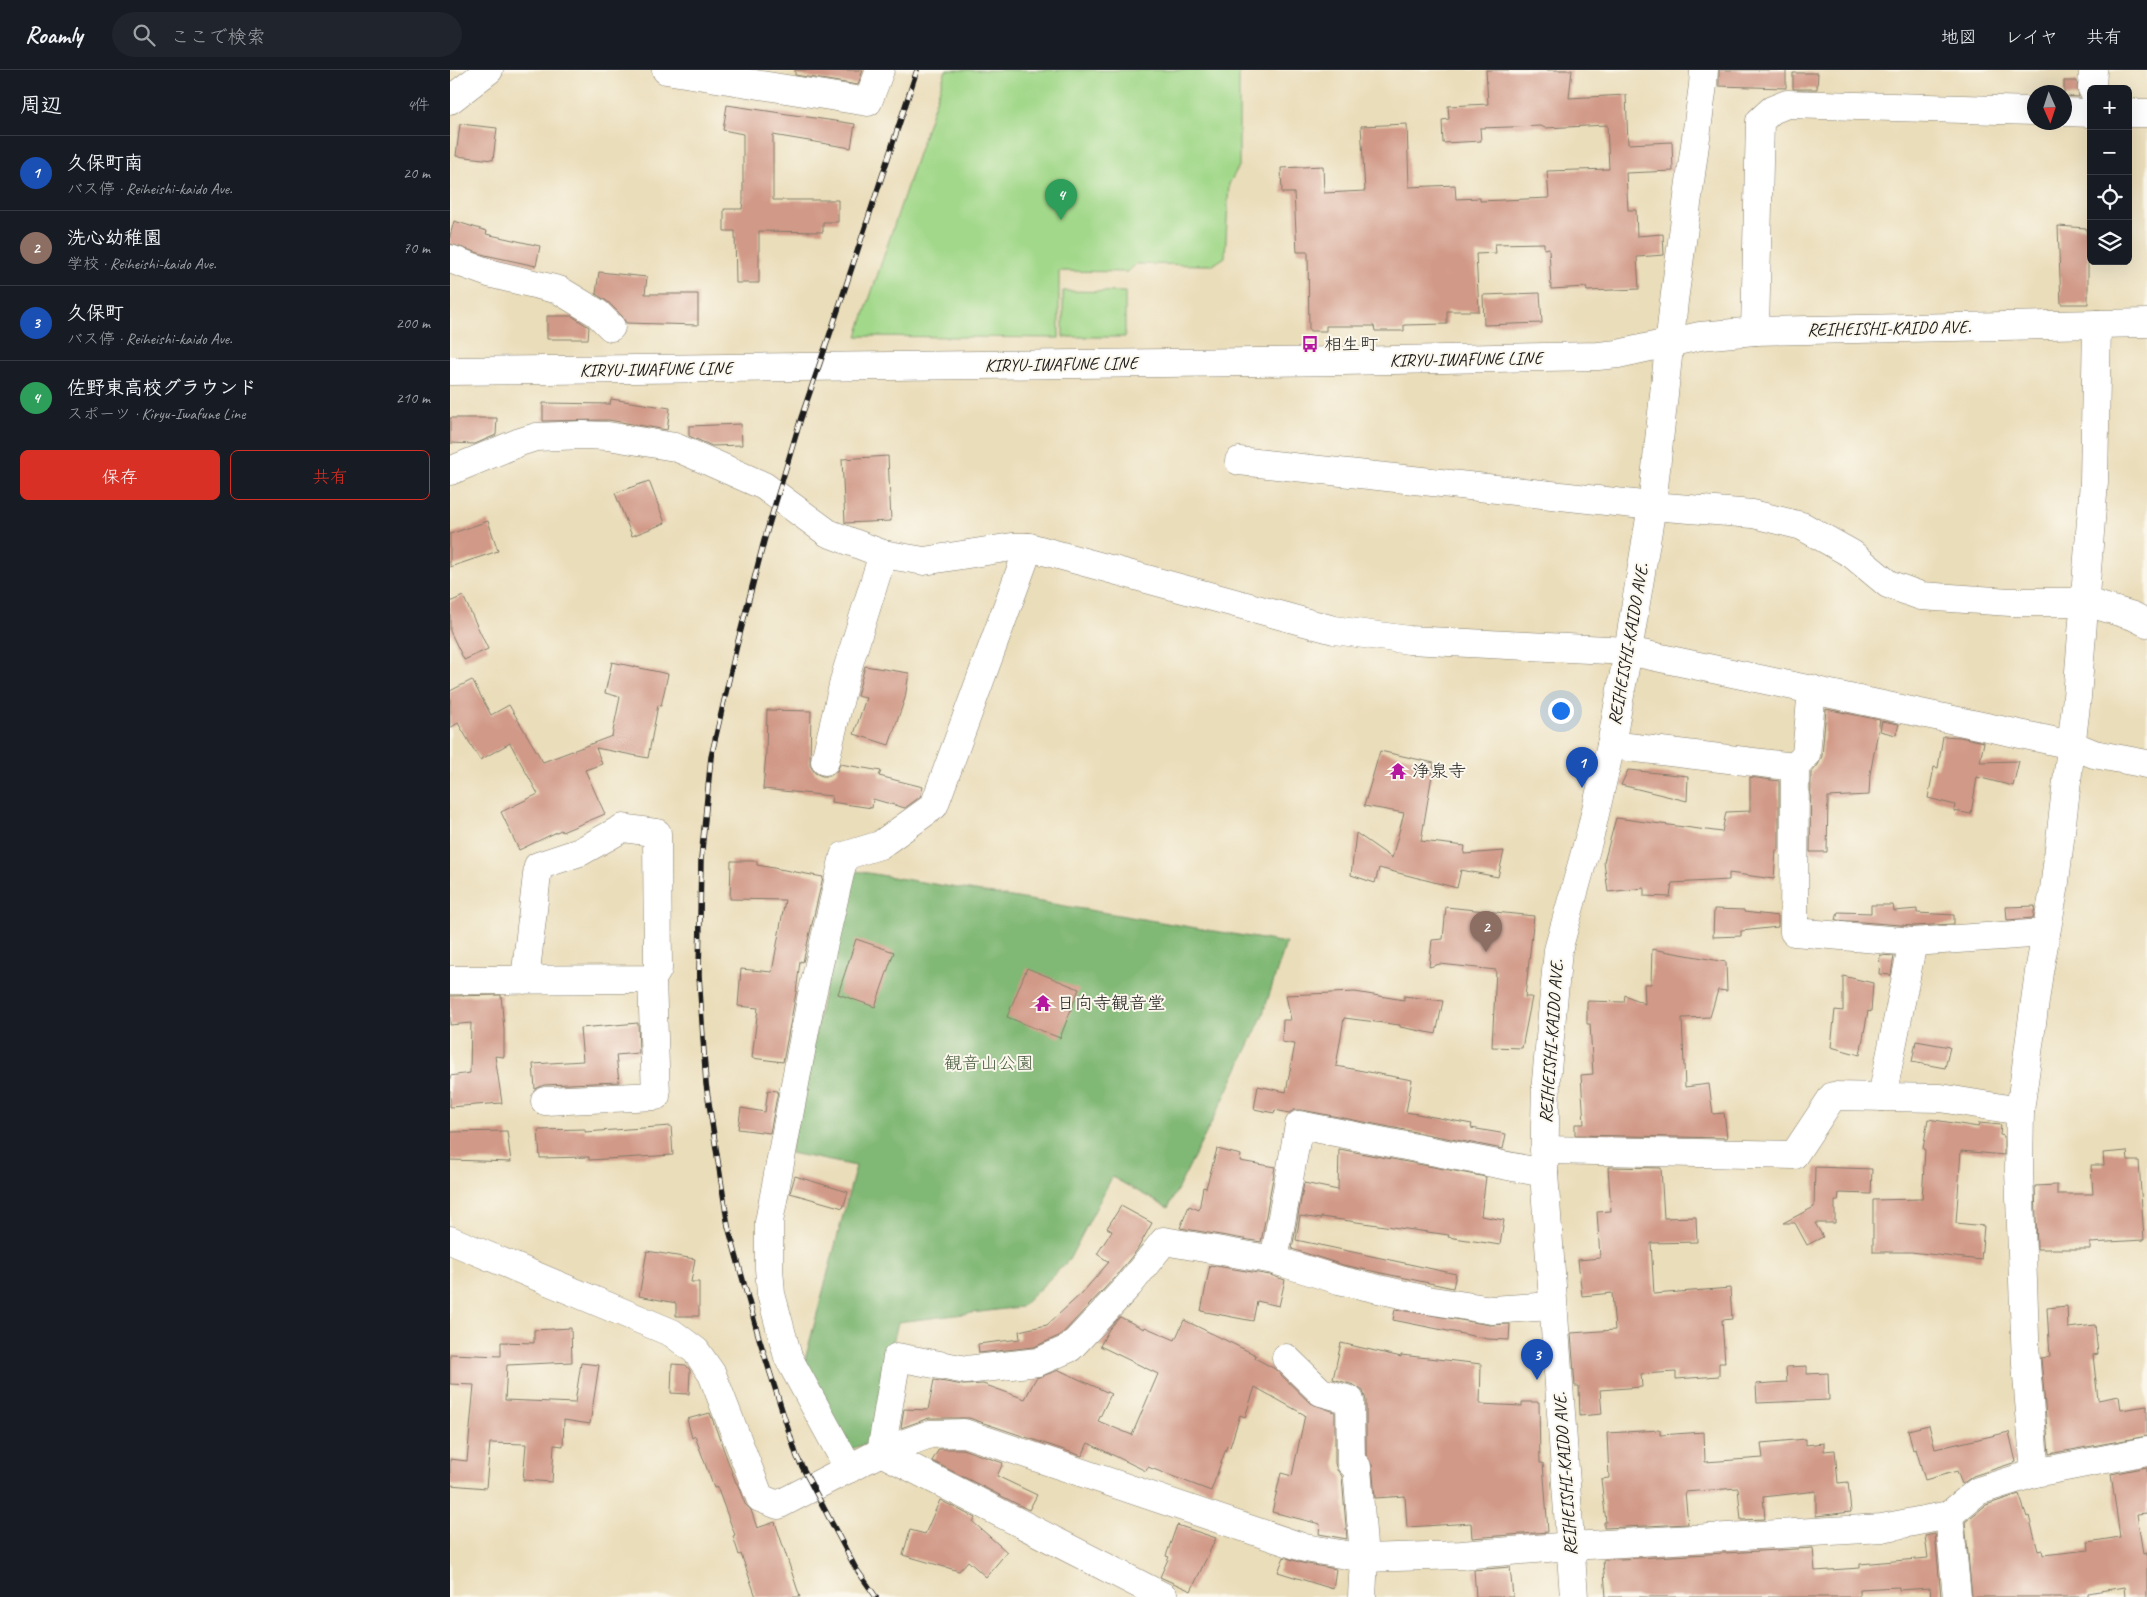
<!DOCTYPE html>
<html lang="ja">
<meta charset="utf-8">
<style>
body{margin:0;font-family:Caveat,"Klee One",sans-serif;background:#20242c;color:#f1f3f6}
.controls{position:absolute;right:15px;top:15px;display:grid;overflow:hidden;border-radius:8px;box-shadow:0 5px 20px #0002}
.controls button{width:45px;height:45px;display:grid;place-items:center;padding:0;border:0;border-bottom:1px solid #363941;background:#171b24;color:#f1f3f6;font:25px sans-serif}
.compass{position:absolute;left:1577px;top:15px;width:45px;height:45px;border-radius:50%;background:#171b24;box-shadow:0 5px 20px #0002;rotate:177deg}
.you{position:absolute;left:1110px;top:640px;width:18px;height:18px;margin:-12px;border:4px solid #fff;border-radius:50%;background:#1a73e8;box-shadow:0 0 0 8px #1a73e833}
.badge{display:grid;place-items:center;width:32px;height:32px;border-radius:50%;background:#d93025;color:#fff;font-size:16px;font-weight:700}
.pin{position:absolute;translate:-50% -41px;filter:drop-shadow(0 1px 2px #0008)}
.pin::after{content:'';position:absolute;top:26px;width:18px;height:15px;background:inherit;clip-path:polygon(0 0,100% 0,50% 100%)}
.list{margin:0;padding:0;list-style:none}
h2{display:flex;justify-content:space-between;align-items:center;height:65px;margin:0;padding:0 20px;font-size:21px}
h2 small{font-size:16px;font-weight:400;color:#9ea1a6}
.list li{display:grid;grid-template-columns:32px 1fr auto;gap:15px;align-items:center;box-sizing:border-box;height:75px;padding:0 20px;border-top:1px solid #363941}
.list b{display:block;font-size:19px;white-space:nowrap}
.list p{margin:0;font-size:16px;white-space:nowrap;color:#9ea1a6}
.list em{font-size:16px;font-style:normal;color:#9ea1a6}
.actions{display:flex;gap:10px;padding:15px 20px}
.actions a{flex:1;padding:11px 0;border:1px solid #d93025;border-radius:8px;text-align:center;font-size:18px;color:#d93025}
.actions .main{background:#d93025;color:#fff}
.icon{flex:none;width:28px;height:28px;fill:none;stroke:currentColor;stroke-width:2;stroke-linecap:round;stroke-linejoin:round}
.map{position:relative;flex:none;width:1697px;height:1527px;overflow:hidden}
header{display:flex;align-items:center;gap:30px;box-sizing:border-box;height:70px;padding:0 25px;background:#171b24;border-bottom:1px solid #363941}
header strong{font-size:24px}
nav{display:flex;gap:28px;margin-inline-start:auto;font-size:18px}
.search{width:350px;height:45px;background:#20242c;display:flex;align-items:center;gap:12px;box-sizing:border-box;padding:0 18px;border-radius:28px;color:#9ea1a6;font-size:19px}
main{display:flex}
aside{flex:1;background:#171b24}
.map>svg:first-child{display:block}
</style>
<header>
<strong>Roamly</strong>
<div class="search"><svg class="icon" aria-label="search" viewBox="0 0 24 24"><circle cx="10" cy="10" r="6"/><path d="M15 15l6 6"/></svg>ここで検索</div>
<nav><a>地図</a><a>レイヤ</a><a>共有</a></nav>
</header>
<main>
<aside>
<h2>周辺<small>4件</small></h2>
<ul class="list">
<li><span class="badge" style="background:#1a4fb4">1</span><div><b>久保町南</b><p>バス停 · Reiheishi-kaido Ave.</p></div><em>20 m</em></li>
<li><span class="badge" style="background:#8d6e63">2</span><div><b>洗心幼稚園</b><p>学校 · Reiheishi-kaido Ave.</p></div><em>70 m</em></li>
<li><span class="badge" style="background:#1a4fb4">3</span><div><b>久保町</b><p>バス停 · Reiheishi-kaido Ave.</p></div><em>200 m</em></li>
<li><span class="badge" style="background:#2e9e5b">4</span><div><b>佐野東高校グラウンド</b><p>スポーツ · Kiryu-Iwafune Line</p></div><em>210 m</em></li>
</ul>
<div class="actions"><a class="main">保存</a><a>共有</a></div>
</aside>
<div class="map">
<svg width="1697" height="1527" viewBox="0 0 1697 1527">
<rect width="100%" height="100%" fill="#fbf7ec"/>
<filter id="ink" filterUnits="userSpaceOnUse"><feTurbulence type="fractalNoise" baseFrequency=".02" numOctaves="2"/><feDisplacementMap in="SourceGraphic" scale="10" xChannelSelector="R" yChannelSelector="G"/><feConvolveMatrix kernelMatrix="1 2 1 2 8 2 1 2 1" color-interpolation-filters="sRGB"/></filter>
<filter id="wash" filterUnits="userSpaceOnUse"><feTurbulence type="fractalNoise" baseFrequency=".0096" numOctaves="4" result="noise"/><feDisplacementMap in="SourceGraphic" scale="20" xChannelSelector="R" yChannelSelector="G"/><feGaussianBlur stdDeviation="1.12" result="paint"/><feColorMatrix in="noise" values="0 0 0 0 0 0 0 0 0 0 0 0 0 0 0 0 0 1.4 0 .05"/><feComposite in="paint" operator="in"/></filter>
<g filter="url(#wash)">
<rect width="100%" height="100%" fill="#eaddba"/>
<g fill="#a1d889" stroke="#5e7a52">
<path d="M496 0H789V96L779 114 775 187 763 195 686 194 678 202 609 201V268L407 266Z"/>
<path d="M613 221 675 222V267H613Z"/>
</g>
<path fill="#80b875" stroke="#4e6a48" d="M400 800 836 873 812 947 777 1022 718 1138 662 1107 619 1190 571 1237 448 1252 420 1372 396 1381 353 1297 406 1096 340 1083Z"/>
<g id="blocks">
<g fill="#d19987">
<path d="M345 0H413L408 15 345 5Z"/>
<path d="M1036 0H1122L1119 28 1176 25 1178 74 1222 72 1223 101 1176 103 1178 140H1186L1187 166 1213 164 1214 185 1187 187 1189 219 1137 221 1136 217 1101 219 1099 178 1094 179V173L1045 174 1046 183 1026 184 1029 241H997V254L954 255V261H925L924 256H876V261H859L858 182H847L844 123H832L831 98 873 96 874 123 915 121 911 56 957 54 959 117 1005 115 1006 129 1030 128V131L1099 128 1097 101 1159 99 1157 55 1095 58 1091 56 1030 58 1031 71 993 73 992 50 999 49 998 36 1038 34Z"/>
<path d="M1269 0H1336V18L1269 16Z"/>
<path d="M1343 3H1368L1367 19H1343Z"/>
<path d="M1614 11H1627L1629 27 1614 26Z"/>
<path d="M277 35 405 54 401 78 323 65V130H388V152H373V162L309 161V213H286L285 161H274V139H292L293 131V64L273 60Z"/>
<path d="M10 54 47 58 43 90 6 86Z"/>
<path d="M4 151 37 161 36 164 90 176 86 196 35 185 0 174V166Z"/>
<path d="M1608 156 1636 158 1638 186V234H1611Z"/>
<path d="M149 202 197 207 195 224H248V255L176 253 172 246 158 232 146 224Z"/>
<path d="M1090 223 1092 253 1034 255 1033 225Z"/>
<path d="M97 246H122L139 257 138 269H97Z"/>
<path d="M161 329 220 338 217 360 159 350 93 351V333L160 334Z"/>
<path d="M0 348H47L46 365 25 374 0 373Z"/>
<path d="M291 354 292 375 262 376 239 366V356Z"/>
<path d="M438 386 441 451 395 453 392 389Z"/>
<path d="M199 411 215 453 182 466 165 423Z"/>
<path d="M38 451 48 481 0 497V464Z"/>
<path d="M13 526 38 579 14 590 0 561V532Z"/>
<path d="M162 592 218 604 211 636 208 635 198 688 146 678 152 694 135 700 155 744 112 762 111 760 69 780 51 742 88 724 60 673 30 690 8 653 0 658V621L22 610 41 645 59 635 93 692 162 666 170 627 155 623Z"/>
<path d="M415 596 459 603 455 628 439 675 404 664 416 628 407 626Z"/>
<path d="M1376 639 1430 650 1420 705 1419 725 1378 727 1377 782H1360L1361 703 1368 695 1372 686Z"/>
<path d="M317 640 361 641 360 695 365 703 372 706H380L387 701 390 694 431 701 429 706 473 717 470 727 455 738 423 729 422 738 381 732 382 726 313 719 316 683Z"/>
<path d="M1432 651 1449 654 1446 665 1430 661Z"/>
<path d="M1493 666 1510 667 1534 672 1530 692 1569 691 1563 716 1527 707 1521 744 1504 741 1505 735 1478 728 1484 697 1488 698Z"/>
<path d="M930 681 984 693 971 771 1015 776 1014 784 1054 781 1048 807 1011 800 1007 818 929 798 925 813 901 805 906 763 942 788 954 743 914 736Z"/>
<path d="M1178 700 1238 706 1237 731 1171 715Z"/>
<path d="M1300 707 1329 711V780H1326L1324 809 1279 803V810L1222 813 1220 827 1194 826V818L1158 822 1154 792 1166 748 1272 762 1276 742 1300 741Z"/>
<path d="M281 791H307V795L373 807 353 892 350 891 346 923 333 992 302 988 308 938 288 936 291 899 322 902 335 830 280 829Z"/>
<path d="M1421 835H1443L1444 841 1467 839V843L1504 845V854L1463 856 1386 850 1388 842 1421 843Z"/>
<path d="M1585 836 1583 848 1557 850 1556 837Z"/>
<path d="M996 837 1084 846 1075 927H1082L1072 978 1042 977 1046 900 990 894 979 897 982 870 993 869Z"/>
<path d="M1264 839 1294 840V842L1328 846V857L1291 861V866L1263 867Z"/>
<path d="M406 869 444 882 425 937 388 924Z"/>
<path d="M1202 879 1276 892 1277 921 1268 920 1260 947 1232 948 1235 1017 1259 1014 1263 1044 1274 1043 1277 1068 1125 1065V1054H1134L1131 1005 1143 1004 1140 954H1137V931L1174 932 1175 925 1195 934 1194 914H1201Z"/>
<path d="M1430 885 1444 886 1441 905 1429 904Z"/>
<path d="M577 898 629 919 610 968 557 947Z"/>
<path d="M1393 906 1423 913 1421 942 1418 941 1410 985 1381 977 1385 940 1393 941Z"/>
<path d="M905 922 954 930V926L993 931 986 964 950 957V955L894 948 886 996 962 1010 956 1042 1022 1054 1021 1058 1056 1064 1053 1079 852 1040H844L839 1043 825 1040 824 1043 804 1039 808 1016 836 1022 845 974 832 972 833 950H841L836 925Z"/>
<path d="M51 925 54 959V987L45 986 52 1033 0 1037V1006L20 1003 21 953 0 955V926Z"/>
<path d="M188 953 189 983 166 985 169 1012 94 1015 85 1019 83 994 133 991 130 958Z"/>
<path d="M1466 971 1500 977 1495 998 1462 992Z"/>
<path d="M318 1020 328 1021 320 1063 288 1059 291 1038 315 1042Z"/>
<path d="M1478 1049 1528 1057 1529 1053 1551 1055 1550 1065 1554 1066V1085L1511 1081 1506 1153 1534 1156 1531 1190 1461 1182H1423V1130L1472 1129 1475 1080 1473 1079Z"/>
<path d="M221 1056 223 1085 139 1090V1087L90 1088 88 1060 135 1059V1062Z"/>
<path d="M57 1061 61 1092 0 1090V1062Z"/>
<path d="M767 1079 791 1085 790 1091 825 1097 811 1172 730 1158 739 1136 749 1140 753 1117 756 1118Z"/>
<path d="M889 1079 1036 1107 1031 1146 1054 1150 1050 1175 998 1167 999 1165 871 1147V1149L850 1146 846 1170 1006 1204 1003 1218 893 1195 842 1179 854 1113 888 1120Z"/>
<path d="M1677 1081 1678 1091H1689L1694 1170 1640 1173V1179H1587L1585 1116 1607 1115V1124H1643L1641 1095H1654L1653 1083Z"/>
<path d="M1158 1097 1211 1098 1214 1148 1246 1147 1247 1172 1201 1173 1204 1224 1280 1218 1282 1249 1272 1250 1275 1293H1269V1306L1226 1309V1302L1191 1304 1192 1317 1150 1320 1152 1344 1130 1346 1129 1316H1125L1121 1263 1165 1260 1162 1223 1132 1226 1128 1190 1150 1188 1147 1142 1161 1141Z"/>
<path d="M1365 1097 1422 1099 1421 1124 1389 1123 1388 1131H1385V1153H1365L1373 1167 1357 1175 1345 1153H1333L1364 1137Z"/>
<path d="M345 1106 398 1122 393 1138 340 1123Z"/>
<path d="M671 1136 702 1153 687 1180 667 1205 611 1265 584 1277 529 1283 528 1274 570 1269 569 1261 597 1255 632 1223 659 1192 647 1184 662 1161 657 1158Z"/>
<path d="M197 1181 245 1189 241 1212H249V1246H226V1233L189 1226Z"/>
<path d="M760 1195 820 1205 835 1210 829 1236 807 1231 803 1251 751 1241Z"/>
<path d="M1617 1236 1618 1258 1645 1255 1648 1284 1643 1285 1648 1330 1669 1326 1671 1340 1697 1336V1366L1599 1384 1591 1288 1600 1287 1597 1238Z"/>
<path d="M945 1239 1040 1255 1060 1254 1059 1270 1038 1269 943 1250Z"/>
<path d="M670 1247 694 1259 695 1257 725 1270 734 1250 806 1285 805 1288 825 1299 860 1333 885 1342V1393L887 1400 892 1406 897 1469 869 1464 870 1454 822 1442 831 1403 842 1406 855 1345 805 1317 795 1347 790 1345 780 1377 777 1376 761 1421 698 1397 696 1401 638 1373 632 1386 519 1348H479L451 1358 454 1339 478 1340 484 1310 513 1315 533 1314 575 1329 586 1308 609 1300 661 1324 648 1351 682 1365 708 1304 650 1276 659 1259Z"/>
<path d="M121 1258 122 1292 57 1295 55 1330 125 1333 131 1293 149 1295 140 1354 114 1350 113 1376 104 1375 102 1412 73 1410 76 1374 40 1373 36 1418 0 1415V1389L17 1391 24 1315 0 1314V1284L51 1286V1272L84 1273V1260Z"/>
<path d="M891 1273 951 1287V1285L1031 1294 1030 1334 1072 1336V1332H1089L1090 1393H1093L1098 1462 1022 1468 1021 1453 957 1457 955 1426 925 1428 922 1395 916 1385V1330L913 1321 904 1315 883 1309Z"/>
<path d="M222 1294 236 1295 240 1300 239 1324 221 1323Z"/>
<path d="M1357 1296V1304L1378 1303 1379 1330 1307 1333 1306 1314 1337 1312 1336 1297Z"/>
<path d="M260 1343 286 1413H287L295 1434 301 1440 307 1458 325 1452 350 1527H306L291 1484 289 1485 283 1466 285 1465 267 1417 264 1418 245 1366 242 1368 237 1349Z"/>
<path d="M1479 1355 1485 1379 1559 1362 1566 1392 1523 1406 1512 1414 1507 1401 1475 1410 1466 1379 1463 1380 1458 1360Z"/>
<path d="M1210 1360V1365L1254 1362 1255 1392 1313 1388 1311 1373 1356 1369V1375L1374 1373V1381L1385 1380 1388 1413 1398 1412 1401 1442 1366 1446V1421L1313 1427 1315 1449 1291 1450 1288 1418 1235 1422 1238 1454 1154 1458V1452H1156L1151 1409 1159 1408 1157 1363Z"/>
<path d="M489 1379H512L553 1393 547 1406 587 1425 579 1440 482 1391Z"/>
<path d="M1697 1397V1443L1687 1444 1693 1484 1697 1483V1527H1675L1674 1517 1638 1523V1527H1522L1515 1452 1536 1435 1569 1424 1577 1447 1579 1446 1588 1481 1592 1480 1593 1485 1639 1480 1638 1472 1670 1467 1661 1404Z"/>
<path d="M490 1430 525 1448 523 1452 557 1482 536 1507 518 1491 509 1501 453 1485 460 1460 475 1464Z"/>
<path d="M727 1455 766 1468 741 1521 710 1507 719 1487 716 1486Z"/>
<path d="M1485 1464 1491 1527H1481L1480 1518 1449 1520V1517L1409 1519V1527H1156L1153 1490 1363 1478 1365 1501 1410 1498V1494L1478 1488 1475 1466Z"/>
<path d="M834 1487 852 1493 886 1499 883 1519 828 1502Z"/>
<path d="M1060 1497 1063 1527H1026L1024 1500Z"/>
</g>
</g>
</g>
<g filter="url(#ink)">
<use href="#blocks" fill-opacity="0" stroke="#837c6b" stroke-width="1"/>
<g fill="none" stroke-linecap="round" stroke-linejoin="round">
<g stroke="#837c6b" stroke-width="29">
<g id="minor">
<path d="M216 0 418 32 430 0"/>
<path d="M1642 19 1643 0"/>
<path d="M0 30 39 0"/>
<path d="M1614 42 1641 43"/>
<path d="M1678 43H1697"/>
<path d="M0 189 42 204 109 220 147 243 161 257"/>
<path d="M1305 261 1310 51 1322 40 1337 34 1584 41"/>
<path d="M789 391 1202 436 1303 444 1352 456 1402 484 1438 514 1471 526 1560 532H1636L1683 546 1697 553"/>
<path d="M0 401 70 372 86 367 133 365 158 366 225 377 260 392 314 416 378 463 433 484 474 491 562 477H579L884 560 959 570 1178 581 1622 675 1644 684 1697 694"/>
<path d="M1362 619 1356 685 1345 697 1344 862 1463 872 1596 863"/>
<path d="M1161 675 1345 697"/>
<path d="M375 691 396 603 433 484"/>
<path d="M0 910 202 909 208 899 207 763 173 758 130 782 88 796 75 910"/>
<path d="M1432 1027 1463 872"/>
<path d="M95 1031 206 1026 202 909"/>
<path d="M1094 1080 1344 1085 1383 1026 1491 1028 1570 1041"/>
<path d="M0 1170 222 1263 246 1281 262 1304 310 1428 328 1435 431 1382 480 1364 514 1363 855 1478 914 1488 1011 1485 1121 1476 1432 1458 1499 1445 1528 1421 1585 1403 1697 1381"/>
<path d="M824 1190 849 1055 1094 1103"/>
<path d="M836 1288 871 1322 900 1330 901 1393 907 1397 914 1488 912 1527"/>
<path d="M399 1399 338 1287 321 1224 319 1198V1152L361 929 394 786 430 775 484 736 579 477"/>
<path d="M1585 1403 1576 1294 1569 1100 1570 1041 1589 902 1604 820 1627 627 1644 412 1647 254"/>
<path d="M1499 1445 1507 1527"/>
<path d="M714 1527 431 1382 447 1287 516 1300 588 1292 620 1278 679 1215 714 1171 824 1190 889 1210 977 1230 1042 1240 1102 1236"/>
<path d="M1124 1527 1094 1103 1096 1011 1108 880 1141 761 1161 675 1178 581 1202 436 1224 231 1253 15 1254 0"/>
</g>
</g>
<g stroke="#837c6b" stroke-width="29">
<path id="major" d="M0 301 893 291 1148 286 1168 284 1250 266 1305 261 1697 253"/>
</g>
<use href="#minor" stroke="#fff" stroke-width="28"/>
<use href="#major" stroke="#fff" stroke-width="28"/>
<g stroke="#1c1c1c" stroke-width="5.5">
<path id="rail" d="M426 1527 405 1497 347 1387 309 1268 278 1156 256 1014 249 905 251 790 261 687 287 575 314 471 351 348 383 255 467 0"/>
</g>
<use href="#rail" stroke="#fbf7ec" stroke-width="4" stroke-dasharray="11" stroke-linecap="butt"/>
</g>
</g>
<defs>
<g id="bus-bare" transform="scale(1.35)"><path d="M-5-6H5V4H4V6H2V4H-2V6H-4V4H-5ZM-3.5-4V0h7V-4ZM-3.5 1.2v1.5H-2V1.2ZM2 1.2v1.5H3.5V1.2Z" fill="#b5179e" stroke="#fbf7ec" stroke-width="2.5" paint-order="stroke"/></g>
<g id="temple-bare" transform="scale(1.35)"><path d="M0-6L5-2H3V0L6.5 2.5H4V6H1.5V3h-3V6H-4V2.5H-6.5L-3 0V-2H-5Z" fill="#b5179e" stroke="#fbf7ec" stroke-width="2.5" paint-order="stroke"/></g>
</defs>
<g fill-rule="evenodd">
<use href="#bus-bare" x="860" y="274"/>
<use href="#temple-bare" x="948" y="701"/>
<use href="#temple-bare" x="593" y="933"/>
</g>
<g text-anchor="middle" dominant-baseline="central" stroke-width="4" stroke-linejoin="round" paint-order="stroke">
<g font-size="18" fill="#1c1c1c" stroke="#fbf7ec">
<text transform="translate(1439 258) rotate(-1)">REIHEISHI-KAIDO AVE.</text>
<text transform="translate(1016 289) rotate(-1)">KIRYU-IWAFUNE LINE</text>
<text transform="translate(611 294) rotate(-1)">KIRYU-IWAFUNE LINE</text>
<text transform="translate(206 299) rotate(-1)">KIRYU-IWAFUNE LINE</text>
<text transform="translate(1178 574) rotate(-80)">REIHEISHI-KAIDO AVE.</text>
<text transform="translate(1101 971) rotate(-86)">REIHEISHI-KAIDO AVE.</text>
<text transform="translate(1115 1404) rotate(-94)">REIHEISHI-KAIDO AVE.</text>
</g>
<g font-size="18" fill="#1c1c1c" stroke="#fbf7ec" text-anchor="start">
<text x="874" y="274">相生町</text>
<text x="962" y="701">浄泉寺</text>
<text x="607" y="933">日向寺観音堂</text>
</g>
<g font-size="18" fill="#4b5e42" stroke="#fbf7ec">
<text x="539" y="993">観音山公園</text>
</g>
</g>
</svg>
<div class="controls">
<button>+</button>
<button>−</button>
<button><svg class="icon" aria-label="locate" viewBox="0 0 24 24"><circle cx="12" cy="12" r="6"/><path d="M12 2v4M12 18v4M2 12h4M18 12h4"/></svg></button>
<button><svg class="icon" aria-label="layers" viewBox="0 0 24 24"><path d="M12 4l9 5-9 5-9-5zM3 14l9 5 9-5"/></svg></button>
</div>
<svg class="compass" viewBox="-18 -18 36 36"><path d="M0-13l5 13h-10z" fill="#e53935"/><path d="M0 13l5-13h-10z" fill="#9ea1a6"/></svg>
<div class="you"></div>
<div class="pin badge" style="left:1132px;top:718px;background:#1a4fb4">1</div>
<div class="pin badge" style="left:1036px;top:882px;background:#8d6e63">2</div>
<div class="pin badge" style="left:1087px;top:1310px;background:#1a4fb4">3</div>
<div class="pin badge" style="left:611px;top:150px;background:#2e9e5b">4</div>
</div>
</main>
